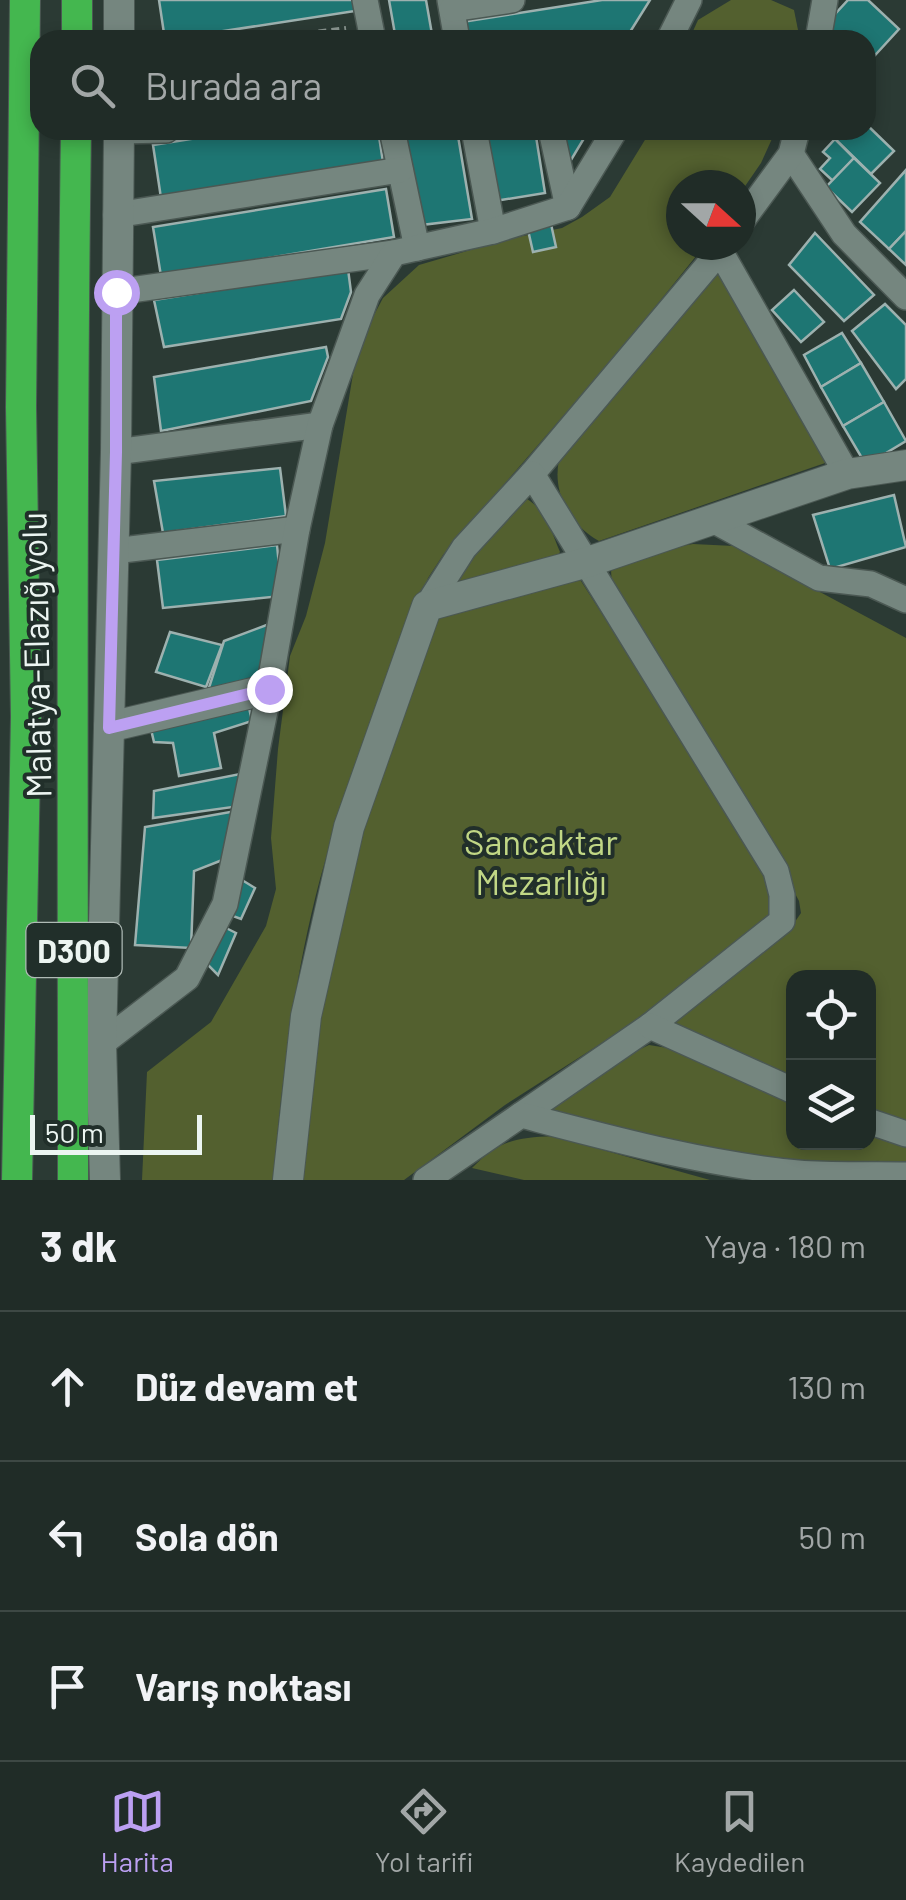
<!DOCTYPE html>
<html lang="tr">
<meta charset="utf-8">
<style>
body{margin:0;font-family:Barlow,sans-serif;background:#2d3833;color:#f1f3f6}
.controls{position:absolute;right:30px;bottom:30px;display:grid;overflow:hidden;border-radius:20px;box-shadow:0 5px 15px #0003}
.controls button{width:90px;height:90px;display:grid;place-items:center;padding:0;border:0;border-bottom:2px solid #3d4844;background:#202c27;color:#f1f3f6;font:50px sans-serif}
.compass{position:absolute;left:666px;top:170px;width:90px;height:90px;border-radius:50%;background:#202c27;box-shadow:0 5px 15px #0003;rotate:111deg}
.scale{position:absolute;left:30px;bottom:25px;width:172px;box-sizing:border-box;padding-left:10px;border:5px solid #ecf5f1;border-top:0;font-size:28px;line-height:35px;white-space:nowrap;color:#ecf5f1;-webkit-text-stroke:8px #212f2a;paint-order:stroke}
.stop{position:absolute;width:30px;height:30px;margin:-22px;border:8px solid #bca0f2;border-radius:50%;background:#fff}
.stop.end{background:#bca0f2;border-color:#fff;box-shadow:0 2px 10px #0008}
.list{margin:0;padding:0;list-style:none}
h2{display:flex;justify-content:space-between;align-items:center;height:130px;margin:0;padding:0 40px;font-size:42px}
h2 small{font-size:32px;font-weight:400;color:#a2a7a7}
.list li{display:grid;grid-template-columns:65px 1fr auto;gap:30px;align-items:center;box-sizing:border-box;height:150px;padding:0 40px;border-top:2px solid #3d4844}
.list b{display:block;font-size:38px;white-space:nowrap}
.list em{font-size:32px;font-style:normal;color:#a2a7a7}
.icon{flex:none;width:55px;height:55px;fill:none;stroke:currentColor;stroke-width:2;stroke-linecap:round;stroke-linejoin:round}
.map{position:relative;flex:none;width:906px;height:1180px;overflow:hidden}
.search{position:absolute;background:#202c27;box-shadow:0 5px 15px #0003;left:30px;right:30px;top:30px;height:110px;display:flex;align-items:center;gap:25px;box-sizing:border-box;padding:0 35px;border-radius:30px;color:#a2a7a7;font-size:38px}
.sheet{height:580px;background:#202c27}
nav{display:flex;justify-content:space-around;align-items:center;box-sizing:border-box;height:140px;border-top:2px solid #3d4844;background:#202c27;font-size:28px;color:#a2a7a7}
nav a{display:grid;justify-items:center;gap:5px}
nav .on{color:#bca0f2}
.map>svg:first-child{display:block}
</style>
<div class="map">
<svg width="906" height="1180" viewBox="0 0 906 1180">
<rect width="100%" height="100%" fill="#2b3a34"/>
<g fill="#53602f">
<path d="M731 0H771L794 10 798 30 796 40H689L698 20Z"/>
<path d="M651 130H776L761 163 741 192V185H681V245H705L622 348 443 555 428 578C391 677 348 776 320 879 294 977 282 1079 273 1180H142L147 1072 211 1022 266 926 276 889 271 838 278 749 290 656 306 616 325 543 353 374 365 332 383 298 419 265 508 239 562 228 582 217 610 197Z"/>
<path d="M718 274 828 462 599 541C570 525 552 493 559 460L674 320Z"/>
<path d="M525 498C546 509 551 531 560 552L554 561 477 580 461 581 455 575Z"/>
<path d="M693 544 734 546 906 638V1121L869 1110 868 978H794L793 1078 674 1026 677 1018 790 929 801 913 799 901 765 837 612 590 611 569 665 549Z"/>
<path d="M579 578 766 869 773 886 768 918 644 1016 505 1105 404 1180H298L316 1024 346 877 431 622 454 608Z"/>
<path d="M649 1045 674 1049 793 1101 794 1142H868L869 1130 906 1146V1165L787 1160 717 1152 544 1110 619 1059Z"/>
<path d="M553 1136 710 1180H524L472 1168C499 1140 515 1138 553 1136Z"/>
</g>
<g fill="#1e7673" stroke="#9db1af" stroke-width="2.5">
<path d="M159 0H353L355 11 165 40Z"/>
<path d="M389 0H426L433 40H396Z"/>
<path d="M602 0H650L625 40H464L462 22Z"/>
<path d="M848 0H868L899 29 867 64 866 40H841L825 25Z"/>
<path d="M866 124 894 151 871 174 835 139 840 134 836 130H866Z"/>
<path d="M247 130H378L383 162 161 198 153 145Z"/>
<path d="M404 130H457L472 219 421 225Z"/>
<path d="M486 130H535L545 193 495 201Z"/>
<path d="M559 130H589L571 160 562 157Z"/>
<path d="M835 139 854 158 833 181 820 169 830 158 823 152Z"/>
<path d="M854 158 880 183 852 212 826 187Z"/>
<path d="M906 170V231L889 249 860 222Z"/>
<path d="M386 189 394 237 161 276 153 227Z"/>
<path d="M551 224 556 247 533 252 528 230Z"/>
<path d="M906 231V265L889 249Z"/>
<path d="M815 233 874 295 844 321 789 265Z"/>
<path d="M348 269 351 292 341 319 164 347 154 300Z"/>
<path d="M794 290 824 322 801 342 772 310Z"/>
<path d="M885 304 906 325V379L896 389 852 331Z"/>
<path d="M842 333 861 363 821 387 804 355Z"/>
<path d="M326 347 328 357 311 401 161 431 154 377Z"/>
<path d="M861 363 884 402 843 426 821 387Z"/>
<path d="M884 402 906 441 866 465 843 426Z"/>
<path d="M280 468 286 516 163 533 154 481Z"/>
<path d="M894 495 906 547 830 569 813 515Z"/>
<path d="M277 545 282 596 163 608 157 560Z"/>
<path d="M272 623 264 683 206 697 224 641Z"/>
<path d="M170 632 222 645 206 687 156 672Z"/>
<path d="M247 699 252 721 214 733 221 768 179 776 173 743 154 742 149 721Z"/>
<path d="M240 774 233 807 153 818 154 791Z"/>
<path d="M236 811 230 857 194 871 191 948 135 945 145 827Z"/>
<path d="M242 880 255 888 241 919 230 915Z"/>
<path d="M222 926 236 933 218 975 208 965Z"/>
</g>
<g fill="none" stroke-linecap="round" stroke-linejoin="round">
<g stroke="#4b5853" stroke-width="28">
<g id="street">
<path d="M365 0 373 40"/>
<path d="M450 0 457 40"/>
<path d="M452 9 512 0"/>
<path d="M669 40 689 0"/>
<path d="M818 40 825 0"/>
<path d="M392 130 417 248"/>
<path d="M474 130 493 231"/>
<path d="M551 130 568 207"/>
<path d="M119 131 166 130"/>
<path d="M791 154 844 234 906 297"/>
<path d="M116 215 400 170"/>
<path d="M741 222 791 154 797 130"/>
<path d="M116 292 394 253"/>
<path d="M116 452 320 425"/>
<path d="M532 474 720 251 847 474"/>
<path d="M713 520 819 578 871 584 906 600"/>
<path d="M114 551 297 529"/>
<path d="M427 606 464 548 532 474 776 871 782 895V921L650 1026 521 1115"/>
<path d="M650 1026 794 1091"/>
<path d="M92 1051 187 978 225 904 265 711 297 529 320 425 367 295 394 253 493 231 568 207 615 130"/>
<path d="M868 1121 906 1134"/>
<path d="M426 1180 521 1115C613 1139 704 1164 798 1173 834 1176 870 1174 906 1175"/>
</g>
</g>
<g stroke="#4b5853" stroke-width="32">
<g id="secondary">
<path d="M119 40V0"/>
<path d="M109 727 269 689"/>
<path d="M105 1180 101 1043 116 452 119 130"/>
<path d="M288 1180 306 1016 349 827 427 606 588 562 847 474 906 465"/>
</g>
</g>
<g stroke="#4b5853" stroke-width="32">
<g id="highway">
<path d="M77 40V0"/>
<path d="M17 1180 26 717 21 407 25 0"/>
<path d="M73 1180C73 830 71 480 76 130"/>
</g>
</g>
<path stroke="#899590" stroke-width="4" stroke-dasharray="8 5" stroke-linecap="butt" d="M254 40 346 28"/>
<use href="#street" stroke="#75867f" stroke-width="25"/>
<use href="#secondary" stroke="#75867f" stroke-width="30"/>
<use href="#highway" stroke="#44b74f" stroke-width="30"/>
</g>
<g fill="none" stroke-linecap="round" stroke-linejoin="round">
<path stroke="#bca0f2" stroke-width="12" d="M116 292V452L109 728 269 689"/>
</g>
<g text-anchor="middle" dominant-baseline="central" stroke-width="8" stroke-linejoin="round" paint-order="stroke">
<rect fill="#212f2a" stroke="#afbab5" stroke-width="2.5" x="26.5" y="923" width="95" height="54" rx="8"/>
<g font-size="32" font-weight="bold" fill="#ecf5f1">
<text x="74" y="950">D300</text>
</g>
<g font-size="35" fill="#ecf5f1" stroke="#212f2a">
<text transform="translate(35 655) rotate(-91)">Malatya-Elazığ yolu</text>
</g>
<g font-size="35" fill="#c1d785" stroke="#212f2a">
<text x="541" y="841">Sancaktar<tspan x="541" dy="40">Mezarlığı</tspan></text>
</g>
</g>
</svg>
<div class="controls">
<button><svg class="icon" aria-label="locate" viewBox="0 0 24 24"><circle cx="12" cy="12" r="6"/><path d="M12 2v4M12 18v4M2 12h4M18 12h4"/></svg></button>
<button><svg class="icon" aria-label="layers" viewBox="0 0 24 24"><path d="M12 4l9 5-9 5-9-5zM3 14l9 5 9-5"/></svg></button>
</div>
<svg class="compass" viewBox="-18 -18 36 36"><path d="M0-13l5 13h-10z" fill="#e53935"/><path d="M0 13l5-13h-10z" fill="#a2a7a7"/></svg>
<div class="scale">50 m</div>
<div class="stop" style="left:116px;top:292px"></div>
<div class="stop end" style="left:269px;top:689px"></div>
<div class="search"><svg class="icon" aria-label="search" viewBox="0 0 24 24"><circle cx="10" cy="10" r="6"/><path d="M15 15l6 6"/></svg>Burada ara</div>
</div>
<section class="sheet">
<h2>3 dk<small>Yaya · 180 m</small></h2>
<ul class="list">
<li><svg class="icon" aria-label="ahead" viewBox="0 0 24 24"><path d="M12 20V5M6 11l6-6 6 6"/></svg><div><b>Düz devam et</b></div><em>130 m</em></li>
<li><svg class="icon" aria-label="left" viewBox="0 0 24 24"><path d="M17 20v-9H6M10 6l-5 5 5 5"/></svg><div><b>Sola dön</b></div><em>50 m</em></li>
<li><svg class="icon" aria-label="arrive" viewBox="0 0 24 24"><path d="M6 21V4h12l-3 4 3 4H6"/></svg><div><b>Varış noktası</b></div></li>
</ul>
</section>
<nav>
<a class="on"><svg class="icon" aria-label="map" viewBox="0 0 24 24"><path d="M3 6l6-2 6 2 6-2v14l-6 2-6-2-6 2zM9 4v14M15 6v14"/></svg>Harita</a>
<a><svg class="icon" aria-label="directions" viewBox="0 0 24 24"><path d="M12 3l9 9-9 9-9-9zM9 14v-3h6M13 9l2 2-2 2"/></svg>Yol tarifi</a>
<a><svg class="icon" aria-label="saved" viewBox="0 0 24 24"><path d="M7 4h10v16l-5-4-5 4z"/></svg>Kaydedilen</a>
</nav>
